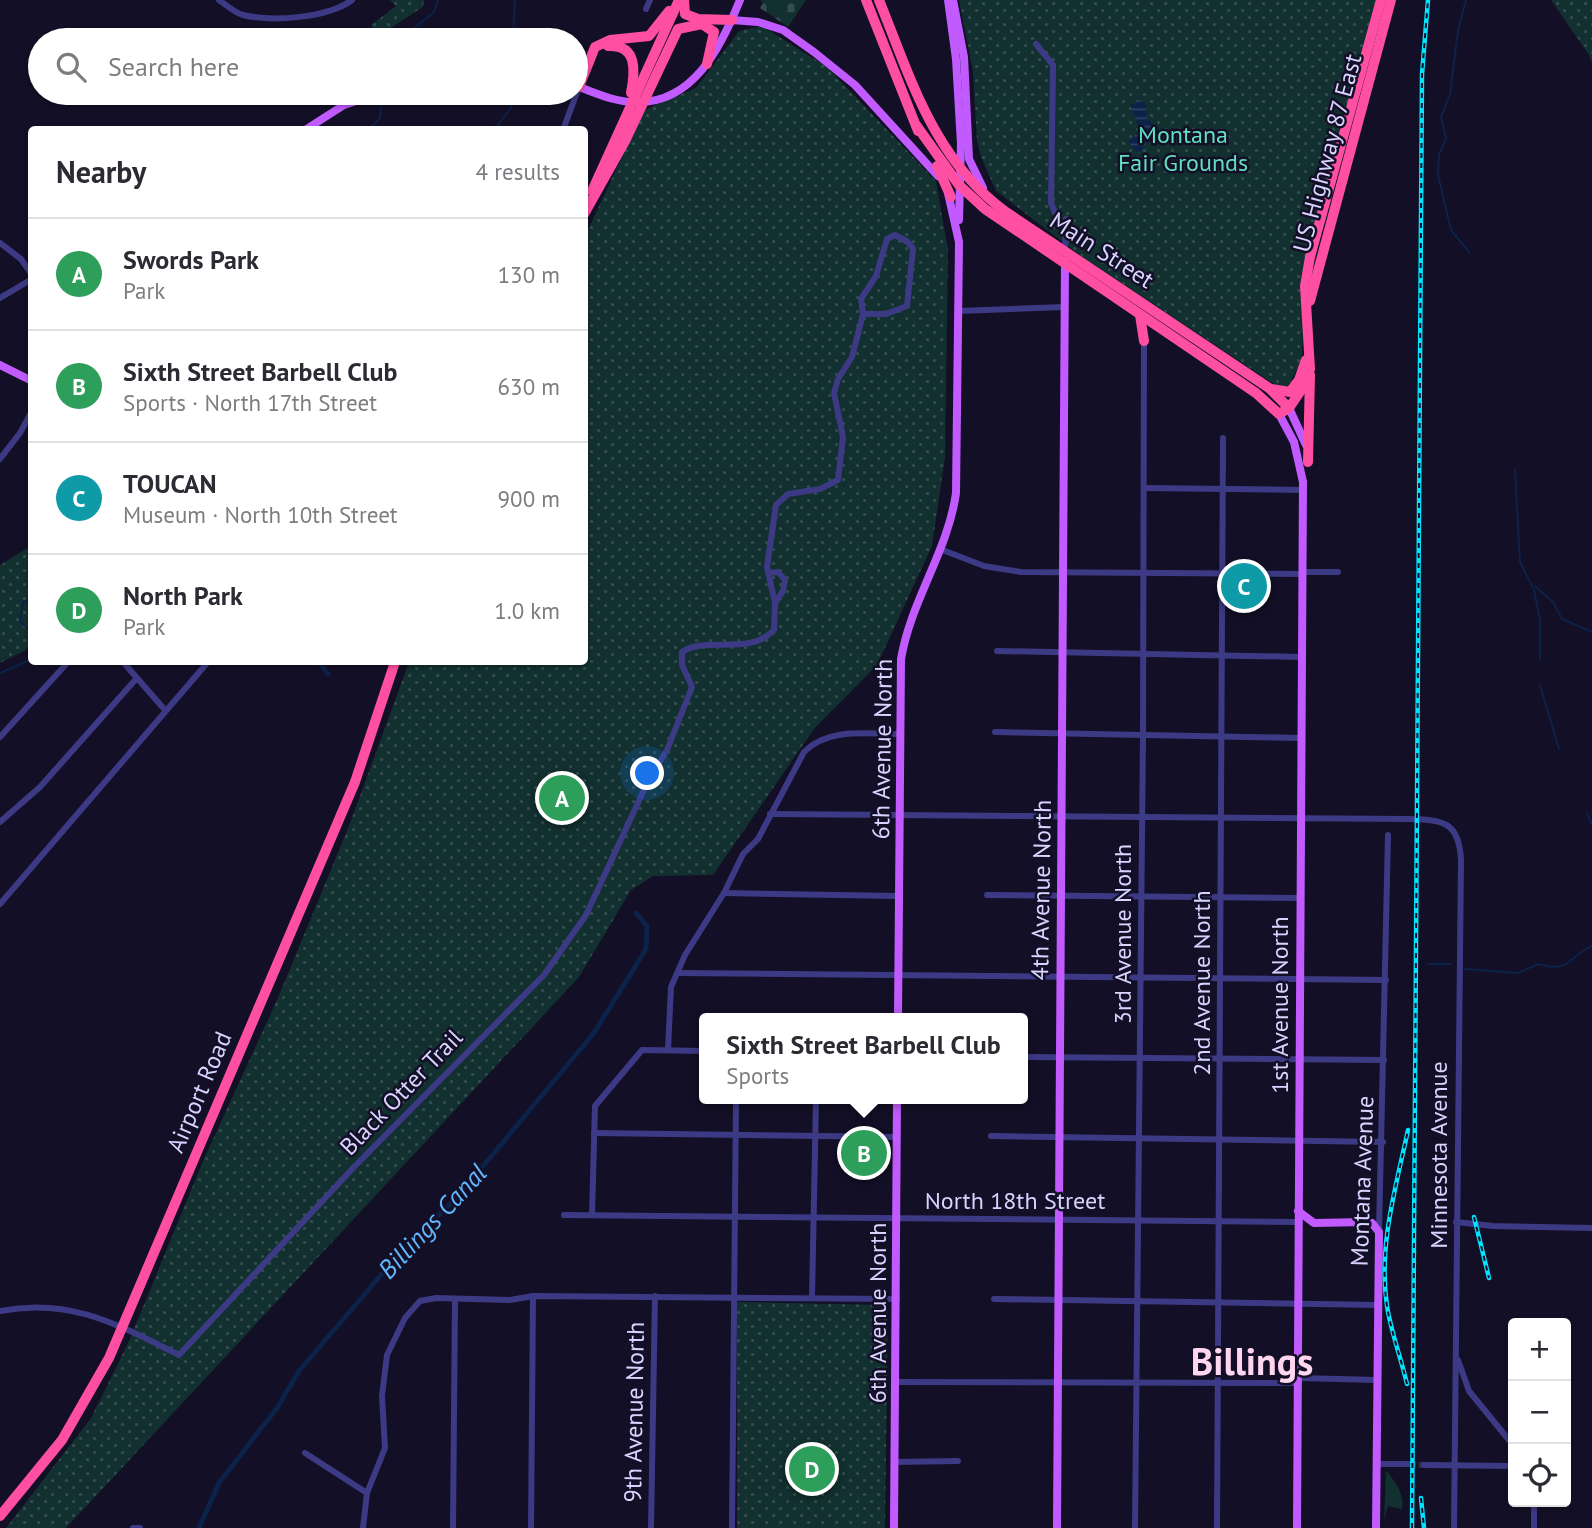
<!DOCTYPE html>
<meta charset="utf-8">
<style>
body{margin:0;font-family:"PT Sans",sans-serif;background:#f2f2f3;color:#2b2b33}
.controls{position:absolute;right:21px;bottom:21px;display:grid;overflow:hidden;border-radius:7px;box-shadow:0 2px 5px #0004}
.controls button{width:63px;height:63px;display:grid;place-items:center;padding:0;border:0;border-bottom:2px solid #e1e1e2;background:#fff;color:#2b2b33;font:35px sans-serif}
.you{position:absolute;left:648px;top:774px;width:24px;height:24px;margin:-18px;border:5px solid #fff;border-radius:50%;background:#1a73e8;box-shadow:0 0 0 10px #1a73e833}
.badge{display:grid;place-items:center;width:46px;height:46px;border-radius:50%;background:#187f8f;color:#fff;font-size:23px;font-weight:700}
.pin{position:absolute;translate:-50% -50%;border:4px solid #fff;box-shadow:0 2px 7px #0006}
.popup{position:absolute;left:699px;top:1013px;width:329px;height:91px;box-sizing:border-box;display:grid;place-content:center;border-radius:7px;background:#fff;filter:drop-shadow(0 2px 5px #0005);font-size:23px;white-space:nowrap;color:#7c7c81}
.popup b{font-size:26px;color:#2b2b33}
.popup::after{content:'';position:absolute;left:50%;top:100%;margin-left:-14px;border:14px solid transparent;border-top-color:#fff}
.list{margin:0;padding:0;list-style:none}
h2{display:flex;justify-content:space-between;align-items:center;height:91px;margin:0;padding:0 28px;font-size:30px}
h2 small{font-size:23px;font-weight:400;color:#7c7c81}
.list li{display:grid;grid-template-columns:46px 1fr auto;gap:21px;align-items:center;box-sizing:border-box;height:112px;padding:0 28px;border-top:2px solid #e1e1e2}
.list b{display:block;font-size:26px;white-space:nowrap}
.list p{margin:0;font-size:23px;white-space:nowrap;color:#7c7c81}
.list em{font-size:23px;font-style:normal;color:#7c7c81}
.icon{flex:none;width:38px;height:38px;fill:none;stroke:currentColor;stroke-width:2;stroke-linecap:round;stroke-linejoin:round}
.map{position:relative;flex:none;width:1592px;height:1528px;overflow:hidden}
.search{position:absolute;background:#fff;box-shadow:0 2px 5px #0004;left:28px;top:28px;width:560px;height:77px;display:flex;align-items:center;gap:18px;box-sizing:border-box;padding:0 24px;border-radius:38px;color:#7c7c81;font-size:26px}
.panel{position:absolute;background:#fff;box-shadow:0 2px 5px #0004;left:28px;top:126px;width:560px;height:539px;border-radius:7px}
.map>svg:first-child{display:block}
</style>
<div class="map">
<svg width="1592" height="1528" viewBox="0 0 1592 1528">
<defs>
<pattern id="cemetery-stones" width="16" height="16" patternUnits="userSpaceOnUse" patternTransform="scale(1.75)"><rect width="16" height="16" fill="#12302f"/><path d="M2 7V4a2 2 0 0 1 4 0v3zM10 15v-3a2 2 0 0 1 4 0v3z" fill="#344d4e"/></pattern>
<pattern id="park-dots" width="8" height="8" patternUnits="userSpaceOnUse" patternTransform="scale(1.75)"><rect width="8" height="8" fill="#12302f"/><path d="M2 2h.1M6 6h.1" fill="none" stroke="#344d4e" stroke-width="1.8" stroke-linecap="round"/></pattern>
<pattern id="water-rules" width="6" height="5" patternUnits="userSpaceOnUse" patternTransform="scale(1.75)"><rect width="6" height="5" fill="#0c2248"/><path d="M0 2.5h6" fill="none" stroke="#2f4163"/></pattern>
</defs>
<rect width="100%" height="100%" fill="#130f26"/>
<path fill="#12302f" d="M1386 1470C1395 1482 1405 1494 1402 1509L1388 1506 1384 1520Z"/>
<path fill="url(#cemetery-stones)" d="M760 0H806L788 27 760 8 763 3Z"/>
<g fill="url(#park-dots)">
<path d="M390 0H424L423 7 377 37 371 25 396 6Z"/>
<path d="M959 0H1378L1305 257 1302 359 1288 387 1280 388 1084 258 996 191 981 157 977 141 973 72Z"/>
<path d="M1551 0H1592V63L1589 55Z"/>
<path d="M762 26 827 67 936 181 948 250 945 457 932 546 877 665 814 729 713 875 653 876 631 890 579 977 66 1528H6L91 1418 129 1341 203 1161 277 1000 349 826 409 662H584L585 236 644 110 696 88 739 31Z"/>
<path d="M31 546V642L26 650 0 663V565Z"/>
<path d="M737 1302 888 1305 885 1528H737Z"/>
</g>
<path fill="url(#water-rules)" d="M1141 100 1146 106 1147 119 1159 129 1157 136 1146 143 1139 154 1128 142 1140 130 1130 105Z"/>
<g fill="none" stroke-linecap="round" stroke-linejoin="round">
<g stroke="#0c2248" stroke-width="2">
<path d="M1466 0 1458 31 1450 94 1441 117 1446 139 1439 154 1438 175 1451 230 1469 252"/>
<path d="M400 40 434 12 438 0"/>
<path d="M513 40 515 0"/>
<path d="M369 130 380 118 382 97"/>
<path d="M494 130 511 108 512 102 500 93"/>
<path d="M1515 470 1520 562 1534 590 1540 620V660"/>
<path d="M1535 586 1553 602 1562 619 1592 632"/>
<path d="M32 599 23 602 20 621 32 632"/>
<path d="M0 673 32 659"/>
<path d="M1540 685 1559 749"/>
<path d="M1587 814 1592 824"/>
<path d="M1428 964H1451"/>
<path d="M1465 969 1518 973 1538 964C1571 973 1565 959 1592 946"/>
</g>
<g stroke="#0c2248" stroke-width="5">
<path d="M319 662 328 674"/>
<path d="M199 1528 219 1483 277 1408 299 1371 393 1261 459 1195 594 1033 646 949 647 926 636 913"/>
</g>
<path stroke="#312d47" stroke-width="6" stroke-dasharray="6 3" stroke-linecap="butt" d="M1410 1464 1424 1465"/>
<g stroke="#3d3a85" stroke-width="6">
<path d="M219 0C226 5 235 13 243 15 272 22 328 18 352 0"/>
<path d="M646 9 650 0"/>
<path d="M1036 44 1053 65 1051 203 1055 212"/>
<path d="M563 130 579 87"/>
<path d="M0 243 21 259 32 275"/>
<path d="M1065 252 1066 219"/>
<path d="M0 298 32 279"/>
<path d="M959 311 1064 307"/>
<path d="M0 459 20 433 32 411"/>
<path d="M1144 488 1303 490"/>
<path d="M940 549 984 566 1021 572 1303 574"/>
<path d="M1303 572H1338"/>
<path d="M769 573 778 572 785 580 783 591 775 603"/>
<path d="M997 651 1302 657"/>
<path d="M123 662 165 710"/>
<path d="M995 732 1302 738"/>
<path d="M0 737 68 662"/>
<path d="M770 814 1410 819C1444 820 1459 822 1461 860L1454 1528"/>
<path d="M0 822 40 787 136 679"/>
<path d="M724 893 898 896"/>
<path d="M987 895 1301 898"/>
<path d="M0 904 208 662"/>
<path d="M678 973 1386 980"/>
<path d="M668 1050 671 987 685 955 724 893 743 854 758 839 804 752C828 727 868 734 900 734"/>
<path d="M1023 1057 1384 1060"/>
<path d="M594 1133 897 1137"/>
<path d="M991 1136 1383 1142"/>
<path d="M564 1215 1298 1222"/>
<path d="M592 1215 595 1106 642 1050 705 1051"/>
<path d="M1456 1222 1493 1226 1592 1228"/>
<path d="M1379 1232 1388 835"/>
<path d="M812 1298 816 1099"/>
<path d="M994 1299 1378 1305"/>
<path d="M0 1311C71 1297 118 1325 179 1355L354 1167 544 975 586 915 649 779 667 750 692 687 682 665V652C707 635 748 657 774 630L775 603 767 567 776 505 788 494 820 489 838 480 843 437 834 393 838 379 852 357 863 314 861 299 876 276 887 239 895 235 908 242 913 249 907 306 886 314H863"/>
<path d="M1458 1360 1469 1391 1513 1445"/>
<path d="M1299 1378 1377 1380"/>
<path d="M897 1382 1299 1383"/>
<path d="M305 1453 367 1493"/>
<path d="M894 1462 958 1461"/>
<path d="M1376 1464H1410"/>
<path d="M1424 1465 1513 1466"/>
<path d="M1534 1502V1528"/>
<path d="M133 1528H140"/>
<path d="M363 1528 367 1493 385 1448 382 1396 387 1355 405 1318 420 1301 436 1298 510 1300 533 1296 897 1299"/>
<path d="M453 1528 455 1299"/>
<path d="M531 1528 533 1296"/>
<path d="M651 1528 655 1296"/>
<path d="M732 1528 736 1099"/>
<path d="M1135 1528 1143 735 1144 341"/>
<path d="M1217 1528 1223 438"/>
</g>
<g stroke="#c25bff" stroke-width="8">
<path d="M948 0 956 59 961 144 959 220"/>
<path d="M953 0 964 57 969 159 983 188"/>
<path d="M732 20 758 22 783 30 814 52 855 85 938 176"/>
<path d="M576 86C594 92 614 102 634 102 693 105 721 47 740 0"/>
<path d="M305 130 344 105 381 93"/>
<path d="M0 365 32 381"/>
<path d="M1289 408 1306 445"/>
<path d="M1279 414 1294 442 1303 482 1297 1528"/>
<path d="M898 1018 901 659C911 600 948 551 956 493L959 242 948 193"/>
<path d="M1298 1211 1314 1223 1366 1222 1372 1223 1379 1232 1376 1528"/>
<path d="M894 1528 897 1099"/>
<path d="M1057 1528 1065 261"/>
</g>
<g stroke="#ff4fa3" stroke-width="10">
<path d="M684 0 685 14 698 19 732 20"/>
<path d="M866 0 918 131"/>
<path d="M879 0C911 79 934 160 1006 212L1269 388 1289 408"/>
<path d="M608 46C638 44 635 72 631 93"/>
<path d="M579 87 595 47 610 40 649 36 669 11"/>
<path d="M916 125 959 185 985 209 1256 393 1279 414 1289 408 1304 386 1310 369 1305 286 1310 257 1381 0"/>
<path d="M937 166 951 197"/>
<path d="M592 191 679 0"/>
<path d="M584 214 625 141 678 29 702 24 714 32 707 64"/>
<path d="M1310 301 1391 0"/>
<path d="M1140 315 1144 341"/>
<path d="M1271 389 1290 392 1299 380 1306 360"/>
<path d="M1308 462 1310 375"/>
<path d="M0 1516 62 1440 109 1358 355 782 395 662"/>
</g>
<g stroke="#00e5ff" stroke-width="4.5">
<g id="rail">
<path d="M1474 1217 1489 1278"/>
<path d="M1407 1384C1401 1358 1391 1332 1387 1306 1378 1246 1396 1187 1408 1130"/>
<path d="M1421 1498 1424 1528"/>
<path d="M1412 1528 1422 74 1428 0"/>
</g>
</g>
<use href="#rail" stroke="#130f26" stroke-width="2" stroke-dasharray="5" stroke-linecap="butt"/>
</g>
<g text-anchor="middle" dominant-baseline="central" stroke-width="5" stroke-linejoin="round" paint-order="stroke">
<g font-size="24" fill="#5fe0c0" stroke="#130f26">
<text x="1183" y="134">Montana<tspan x="1183" dy="28">Fair Grounds</tspan></text>
</g>
<g font-size="24" fill="#d9d4ff" stroke="#130f26">
<text transform="translate(1327 153) rotate(-75)">US Highway 87 East</text>
<text transform="translate(1102 250) rotate(33)">Main Street</text>
<text transform="translate(882 749) rotate(-89)">6th Avenue North</text>
<text transform="translate(1041 890) rotate(-89)">4th Avenue North</text>
<text transform="translate(1122 934) rotate(-90)">3rd Avenue North</text>
<text transform="translate(1201 983) rotate(-90)">2nd Avenue North</text>
<text transform="translate(1279 1005) rotate(-90)">1st Avenue North</text>
<text transform="translate(199 1092) rotate(-67)">Airport Road</text>
<text transform="translate(401 1092) rotate(-46)">Black Otter Trail</text>
<text transform="translate(1438 1155) rotate(-90)">Minnesota Avenue</text>
<text transform="translate(1362 1181) rotate(-88)">Montana Avenue</text>
<text x="1015" y="1200">North 18th Street</text>
<text transform="translate(877 1313) rotate(-90)">6th Avenue North</text>
<text transform="translate(634 1412) rotate(-89)">9th Avenue North</text>
</g>
<g font-size="26" font-style="italic" fill="#62b6ff" stroke="#130f26">
<text transform="translate(432 1221) rotate(-47)">Billings Canal</text>
</g>
<g font-size="38" font-weight="bold" fill="#ffd6f0" stroke="#130f26">
<text x="1252" y="1360">Billings</text>
</g>
</g>
</svg>
<div class="controls">
<button>+</button>
<button>−</button>
<button><svg class="icon" aria-label="locate" viewBox="0 0 24 24"><circle cx="12" cy="12" r="6"/><path d="M12 2v4M12 18v4M2 12h4M18 12h4"/></svg></button>
</div>
<div class="you"></div>
<div class="pin badge" style="left:562px;top:798px;background:#2e9e5b">A</div>
<div class="pin badge" style="left:864px;top:1153px;background:#2e9e5b">B</div>
<div class="popup"><b>Sixth Street Barbell Club</b>Sports</div>
<div class="pin badge" style="left:1244px;top:586px;background:#0f9aa8">C</div>
<div class="pin badge" style="left:812px;top:1469px;background:#2e9e5b">D</div>
<div class="search"><svg class="icon" aria-label="search" viewBox="0 0 24 24"><circle cx="10" cy="10" r="6"/><path d="M15 15l6 6"/></svg>Search here</div>
<section class="panel">
<h2>Nearby<small>4 results</small></h2>
<ul class="list">
<li><span class="badge" style="background:#2e9e5b">A</span><div><b>Swords Park</b><p>Park</p></div><em>130 m</em></li>
<li><span class="badge" style="background:#2e9e5b">B</span><div><b>Sixth Street Barbell Club</b><p>Sports · North 17th Street</p></div><em>630 m</em></li>
<li><span class="badge" style="background:#0f9aa8">C</span><div><b>TOUCAN</b><p>Museum · North 10th Street</p></div><em>900 m</em></li>
<li><span class="badge" style="background:#2e9e5b">D</span><div><b>North Park</b><p>Park</p></div><em>1.0 km</em></li>
</ul>
</section>
</div>
